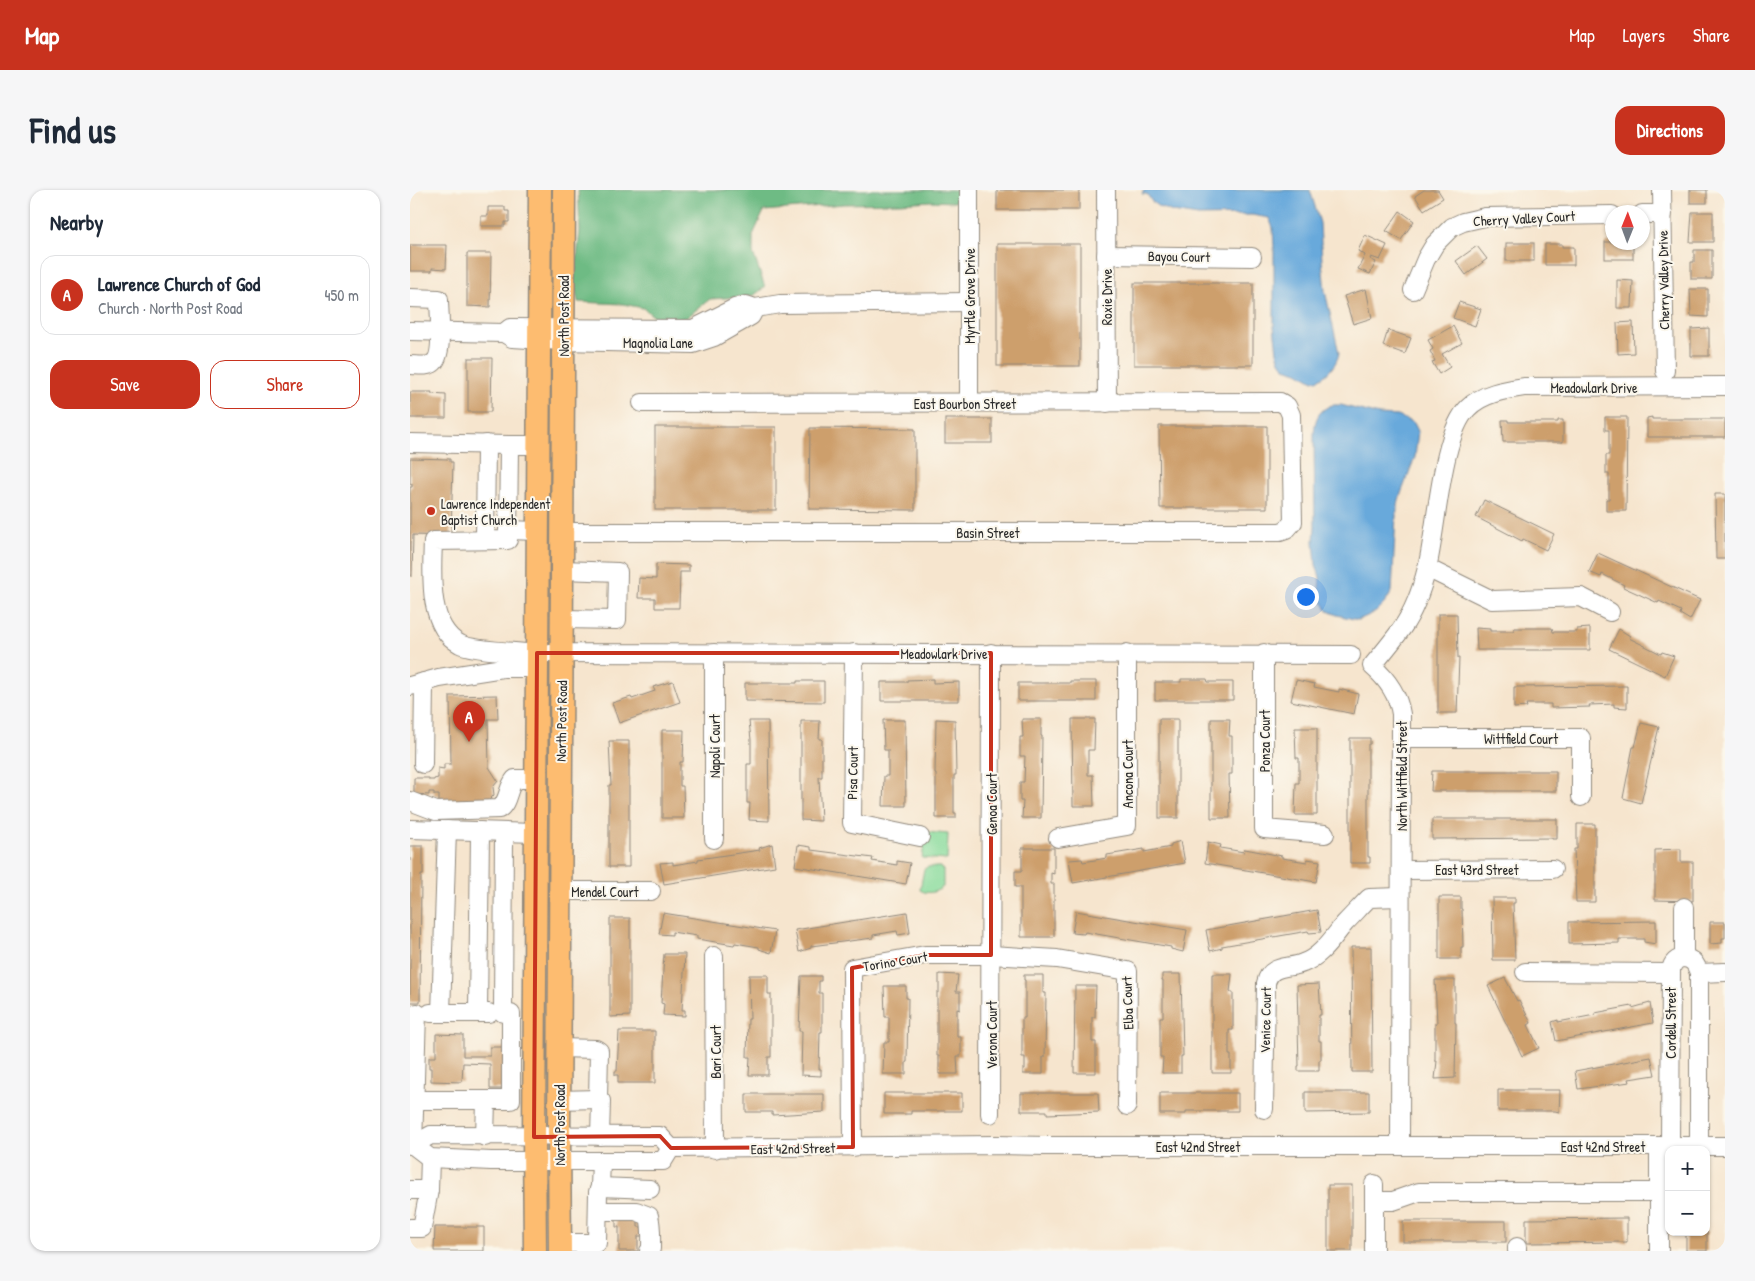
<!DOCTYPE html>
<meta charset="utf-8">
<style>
body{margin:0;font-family:"Patrick Hand",sans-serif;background:#f6f6f7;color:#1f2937}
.controls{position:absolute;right:15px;bottom:15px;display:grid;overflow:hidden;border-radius:10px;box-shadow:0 1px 4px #0004}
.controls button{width:45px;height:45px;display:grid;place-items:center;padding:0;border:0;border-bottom:1px solid #e0e1e3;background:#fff;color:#1f2937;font:25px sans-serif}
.compass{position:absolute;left:1195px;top:15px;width:45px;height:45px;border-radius:50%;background:#fff;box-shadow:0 1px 4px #0004;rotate:1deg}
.you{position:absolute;left:895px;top:406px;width:18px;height:18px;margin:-12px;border:4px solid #fff;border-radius:50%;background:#1a73e8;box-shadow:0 0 0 8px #1a73e833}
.badge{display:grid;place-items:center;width:32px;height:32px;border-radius:50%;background:#c8321e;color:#fff;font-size:16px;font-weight:700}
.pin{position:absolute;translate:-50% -41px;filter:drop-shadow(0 1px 2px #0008)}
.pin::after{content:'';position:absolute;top:26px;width:18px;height:15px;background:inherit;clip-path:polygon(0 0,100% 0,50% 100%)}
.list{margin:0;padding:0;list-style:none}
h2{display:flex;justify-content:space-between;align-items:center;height:65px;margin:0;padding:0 20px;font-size:21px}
h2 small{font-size:16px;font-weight:400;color:#747a83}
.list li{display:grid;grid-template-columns:32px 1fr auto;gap:15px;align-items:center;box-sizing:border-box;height:80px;margin:0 10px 10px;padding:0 10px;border:1px solid #e0e1e3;border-radius:15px}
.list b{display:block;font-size:19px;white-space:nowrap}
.list p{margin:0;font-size:16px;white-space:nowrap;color:#747a83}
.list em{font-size:16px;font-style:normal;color:#747a83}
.actions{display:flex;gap:10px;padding:15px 20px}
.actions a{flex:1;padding:11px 0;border:1px solid #c8321e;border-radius:15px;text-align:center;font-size:18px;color:#c8321e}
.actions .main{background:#c8321e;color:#fff}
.map{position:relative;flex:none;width:1315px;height:1061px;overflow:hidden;border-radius:15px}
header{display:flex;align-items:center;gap:30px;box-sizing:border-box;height:70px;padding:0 25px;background:#c8321e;color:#fff}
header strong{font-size:24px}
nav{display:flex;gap:28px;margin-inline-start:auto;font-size:18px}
.intro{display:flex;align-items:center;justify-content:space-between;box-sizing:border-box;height:120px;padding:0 30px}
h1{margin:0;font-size:35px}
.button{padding:12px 22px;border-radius:15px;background:#c8321e;color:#fff;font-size:18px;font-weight:700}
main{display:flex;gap:30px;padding:0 30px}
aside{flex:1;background:#fff;border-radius:15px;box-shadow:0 1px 4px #0004}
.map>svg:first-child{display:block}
</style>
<header>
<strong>Map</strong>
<nav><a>Map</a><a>Layers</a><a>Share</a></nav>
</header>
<div class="intro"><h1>Find us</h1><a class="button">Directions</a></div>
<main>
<aside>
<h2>Nearby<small></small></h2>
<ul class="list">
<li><span class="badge">A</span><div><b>Lawrence Church of God</b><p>Church · North Post Road</p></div><em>450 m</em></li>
</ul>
<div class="actions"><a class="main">Save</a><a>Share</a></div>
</aside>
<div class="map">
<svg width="1315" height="1061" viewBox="0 0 1315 1061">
<rect width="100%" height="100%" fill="#fbf7ec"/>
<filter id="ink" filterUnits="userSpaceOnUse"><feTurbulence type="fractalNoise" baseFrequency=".02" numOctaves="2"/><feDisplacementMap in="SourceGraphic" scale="10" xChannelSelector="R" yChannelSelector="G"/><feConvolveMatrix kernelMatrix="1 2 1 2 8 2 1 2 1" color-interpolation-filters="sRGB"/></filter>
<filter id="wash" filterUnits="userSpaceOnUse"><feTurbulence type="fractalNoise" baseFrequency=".0096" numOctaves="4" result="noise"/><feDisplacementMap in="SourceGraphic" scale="20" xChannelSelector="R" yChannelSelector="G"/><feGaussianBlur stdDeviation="1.12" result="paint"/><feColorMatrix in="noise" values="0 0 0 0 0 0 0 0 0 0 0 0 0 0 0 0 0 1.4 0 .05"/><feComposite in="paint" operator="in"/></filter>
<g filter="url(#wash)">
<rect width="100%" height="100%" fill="#f6e5ce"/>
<g fill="#89db9c" stroke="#5a8364">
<path d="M516 642 538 644 537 670 512 668Z"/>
<path d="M518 677H530L533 680V697C526 702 518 705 510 700L514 679Z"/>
</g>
<path fill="#6ebb84" stroke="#4c7358" d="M168 0H552V3L545 12 521 11 489 13 434 14 354 21 343 45V63L355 97 343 106 300 109 276 128 247 129 233 118 213 114 168 112 164 93 170 41Z"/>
<g fill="#67a9db" stroke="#496a83">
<path d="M734 0H900L910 33 912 71 915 101 929 163C927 175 915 189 903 191L888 182 875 178 869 169 867 162 864 136V57L863 38 859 28 842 25 788 26 763 22 749 17 742 12 737 4H732Z"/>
<path d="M922 215H931L969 225 988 226 1004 233 1008 241 1005 267 990 306 986 325 982 402 974 414 966 422 948 430 927 425 918 421 913 413 909 400 910 387 906 375 904 351 905 337 904 245C905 230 907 221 922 215Z"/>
</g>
<g id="blocks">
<g fill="#cd9f6c">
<rect x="587" y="0" width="82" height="20"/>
<path d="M1014 0H1028L1033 8 1014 20 1005 6Z"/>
<rect x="1280" y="0" width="17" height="13"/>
<path d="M78 17H95V21H99V32H95V36H71V26H78Z"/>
<path d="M990 21 1004 31 991 50 976 41Z"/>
<path d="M1282 22H1303V52H1280Z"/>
<path d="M955 45 977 55 970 70 961 67 960 69 966 72 960 84 948 79 955 65 948 61Z"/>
<rect x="1195" y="52" width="28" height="17"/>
<rect x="1096" y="53" width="28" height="18"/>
<rect x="587" y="54" width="83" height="122"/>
<path d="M1135 54H1152V57H1164V75H1135Z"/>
<path d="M0 55H37L36 79 22 78V81H0Z"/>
<path d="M1067 56 1077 69 1056 85 1046 71Z"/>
<path d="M1284 60H1302V89H1281V72H1284Z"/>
<path d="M57 63H81L80 117 57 116Z"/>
<path d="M1207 90 1223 91 1222 118H1207Z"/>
<rect x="724" y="93" width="119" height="82"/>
<path d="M956 99 962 128 943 134 934 106Z"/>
<path d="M1280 99H1298V127L1281 126Z"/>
<path d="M1049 112 1071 119 1065 136 1043 128Z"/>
<path d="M1223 132 1224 163 1208 164 1207 133Z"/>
<path d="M1043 136 1052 153 1032 164 1040 177 1029 184 1022 172 1025 171 1020 161 1023 159 1018 150Z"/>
<path d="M1299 138V166H1281V139Z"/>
<path d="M978 140 1001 148 995 164 973 156Z"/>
<path d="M58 168H82L81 222H58Z"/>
<path d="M0 202H22L21 204 36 205V228H0Z"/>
<path d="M1195 227H1217L1216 321H1196V309H1199V284H1196V265H1199V240H1195Z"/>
<path d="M1242 227V229H1315V247H1237V228Z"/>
<rect x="535" y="229" width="47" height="24"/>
<path d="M1092 230H1098V232H1148V230H1153V252H1093Z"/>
<path d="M749 236H857V318H750Z"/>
<rect x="245" y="237" width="121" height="83"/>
<path d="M400 238 505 239V320L399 319Z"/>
<path d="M0 268 40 269V272H43L41 346 3 345 2 386H0V297H2V294H0Z"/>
<path d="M1305 304H1315V369H1306Z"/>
<path d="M1074 310 1144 344 1136 360 1113 349 1112 351 1066 327Z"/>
<path d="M1188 363 1290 410 1280 430 1270 424 1271 421 1249 411 1248 413 1213 397 1214 395 1192 384 1191 387 1179 382Z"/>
<path d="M246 374 279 375V382H270L269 418H245V408H228L229 388 246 389Z"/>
<path d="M1028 424H1047L1048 468H1049L1047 523H1028Z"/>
<path d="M1066 438 1080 439V441H1104V438H1142L1143 442H1167V439L1180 438V460H1067Z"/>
<path d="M1209 439 1220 446 1219 448 1251 464 1252 462 1264 466 1255 486 1199 459Z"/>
<path d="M523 489V493L549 492V511H471V492H497V490Z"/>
<path d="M771 489H797L798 492H823V510H745V492H771Z"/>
<path d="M886 490 905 494 904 497 929 502V499L948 504 944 524 881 511Z"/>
<path d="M263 491 270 512 209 533 202 513 221 507 222 509 245 501 243 497Z"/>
<path d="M387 491H414V512L335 511V493H387Z"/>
<path d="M660 491H686V511H608V493H660Z"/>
<path d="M1217 496V518L1204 517V514L1179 515 1180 517 1141 518V514H1116L1117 517 1104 518V497Z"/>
<path d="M87 505 88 529H78L79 577 88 591 83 597 84 605 72 617 29 613V605H24V602H19V605L4 604V588H19V590H24V589L28 588V578L34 579V574H41L40 506Z"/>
<path d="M526 529 545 530 546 585H544V623H546V628H526V584H525Z"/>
<path d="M612 529H631V546H632L631 628H612L613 611H610V592H614L615 566H610V547H613Z"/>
<path d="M662 529H685L684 560H678V585H683L684 616H663Z"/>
<rect x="749" y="529" width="19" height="99"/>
<path d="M801 529H820L819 546H822V584H819L820 628H801Z"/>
<path d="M473 530H495L496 616H473L474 586H478V560H474Z"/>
<path d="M339 531H358L359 631 339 630 340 613H337V574H341V550Z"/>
<path d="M391 531H410L409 549H412V587H409L411 631 391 630Z"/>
<path d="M1231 533 1249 537 1231 613 1213 608 1223 557H1225Z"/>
<path d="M885 538H907V625H885L886 593H889V568H886Z"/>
<path d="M252 540H274L273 572H270V596H273L274 628H252Z"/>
<path d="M940 548H960V554H958V667H960V673H940Z"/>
<path d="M199 551H219V677H199V595H201Z"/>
<path d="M1022 581H1146V601H1021Z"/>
<path d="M1022 629H1147V649H1142V648L1022 649Z"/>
<path d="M1167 634H1185V712H1166L1164 659H1167Z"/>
<path d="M771 651 775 673 663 693 659 670 672 669 673 672 697 668V665L734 659V662L761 657V654Z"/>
<path d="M798 652 811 655 810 658 834 662 835 659 872 666V668L897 672V669L910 671 906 692 795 673Z"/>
<path d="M362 654 365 676 254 694 250 673 263 672V675L288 671V669L350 660 349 658Z"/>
<path d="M388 655 401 657V660L463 668 462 671 487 675V671L500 673 496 694 385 676Z"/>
<path d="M0 656H13V685H11L10 812H0Z"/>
<path d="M612 658H644V684L641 683V694H644V747H611V697H605V681H612Z"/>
<path d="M1271 659V672H1283V711L1245 710V660Z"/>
<path d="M1029 707H1051V719H1052L1053 757H1051V769H1029Z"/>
<path d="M1082 708H1105V713H1103L1105 770H1083Z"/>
<path d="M907 720 911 742 899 743 898 741 812 756V758L800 761 796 740Z"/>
<path d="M666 721 777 740 773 762 761 759V757L675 742 674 744 662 743Z"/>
<path d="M497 722 500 743 488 745 487 741 463 745V748L401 756V758L389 762 385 740Z"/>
<path d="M253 723 365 741 361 763 349 759V757L325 753 324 755 287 749V746L262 742V745L249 744Z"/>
<path d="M200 728H220V826L200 827Z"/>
<path d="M1246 731V754L1234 752V749H1209V753L1159 754V732Z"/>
<path d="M1300 732H1315V748H1312V753L1300 754Z"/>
<path d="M941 757H961L962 882H942Z"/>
<path d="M254 764H275L272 820H275V826L253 825 254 814 251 813Z"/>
<path d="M529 784 548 785 546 802H550V820L547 819V847H551V866H547L548 884H529V866H527V802H529Z"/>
<path d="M752 784H771L773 866H771V883H752L753 867H750V827H753V790H752Z"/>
<path d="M802 784H822L820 802H823V840H819V865H821V883H802Z"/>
<path d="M339 785H358V804H361V867H358V885H339L340 867H337L338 829H340Z"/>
<path d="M614 785H633V803H636L635 867H633V884H613V879H615V867H612V828H615V790H614Z"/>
<path d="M391 786H411V791H409V803H412V842H410L409 879H411V886L391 885 392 841H389Z"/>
<path d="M1095 788 1107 811 1109 810 1121 833 1118 835 1129 858 1112 866 1078 796Z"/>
<path d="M1025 790H1045V833H1046L1045 888 1025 889 1027 871H1025V833H1027Z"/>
<path d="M909 794 911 825H909V851H911V870H909V881H888V876H889L887 795Z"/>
<path d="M474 796H496V808H498L497 872H496V884H473L474 852H479V827H475Z"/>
<path d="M665 796H686L685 827H682V852H686V883H664Z"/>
<path d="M1240 813 1243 833 1146 851 1142 832 1148 830V832L1185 825V823L1222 816V818Z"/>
<path d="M209 841H245V893H208V885H205V881H207Z"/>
<path d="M26 844 53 845V866H80V857H98V899H80V874L53 873 52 892 21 891V878H19V867H26Z"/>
<path d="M1241 867 1245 885 1219 889 1220 892 1168 899 1165 881Z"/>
<path d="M1088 900H1150L1149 922 1145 921H1088Z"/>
<path d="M895 902H959V922L895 923Z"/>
<path d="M474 903H552V921H501V924H474Z"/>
<path d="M611 903H688L689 922 637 924V921H611Z"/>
<path d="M750 903H828V921H776V924H750Z"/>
<path d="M336 904H414V922L362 925V922H336Z"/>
<rect x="918" y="995" width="24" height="66"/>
<path d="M206 1026H228V1037H232V1046H228V1061H209V1037H206Z"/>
<path d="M1217 1028V1052L1116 1053V1029Z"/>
<rect x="993" y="1031" width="103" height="21"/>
<path d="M25 1037H74V1061H24Z"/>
<rect x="1276" y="1042" width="21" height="19"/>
</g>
</g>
</g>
<g filter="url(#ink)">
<use href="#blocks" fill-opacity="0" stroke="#90887c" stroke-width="1"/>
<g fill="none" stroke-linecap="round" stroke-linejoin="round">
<g stroke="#90887c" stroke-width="20">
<g id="minor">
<path d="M696 0 697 213"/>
<path d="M1252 0 1255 181"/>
<path d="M1232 24H1253"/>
<path d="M696 65 842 67"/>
<path d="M1003 100 1016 69 1025 54 1042 37 1053 32 1075 27 1202 25"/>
<path d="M0 108 29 109C29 122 34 166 23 173 18 177 7 175 0 175"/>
<path d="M0 141 94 143 102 148 153 151 283 154 304 147 341 126 345 118"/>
<path d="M94 143 100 138 283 139 325 118 336 115 345 118 370 114 558 112"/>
<path d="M559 213V0"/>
<path d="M0 253 99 255"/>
<path d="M128 255H99L98 350 23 351C22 382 17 437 50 454 61 460 104 462 119 463L941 465"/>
<path d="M98 340 128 341"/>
<path d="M152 342H870L876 340 883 332 881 225 877 216 870 212 232 213"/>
<path d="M75 350 76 254"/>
<path d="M1017 378 1082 410 1171 407 1200 422"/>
<path d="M152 380 208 382 207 430 153 429"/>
<path d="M304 463V649"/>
<path d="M444 463 442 633 510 647"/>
<path d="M854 463V639L915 644"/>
<path d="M0 496 29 488 93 478H127"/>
<path d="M991 548H1171V607"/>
<path d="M13 574 14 492"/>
<path d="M0 611 26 621 89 619C99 612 97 598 105 589H127"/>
<path d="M0 639 126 643"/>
<path d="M648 648 717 636V463"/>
<path d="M991 680 1143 679"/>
<path d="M150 701H241"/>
<path d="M304 766 305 959"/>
<path d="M1274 768C1283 769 1286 774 1289 783V956"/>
<path d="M1274 768V717"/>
<path d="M1115 782 1260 783"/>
<path d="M1289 783 1315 782"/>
<path d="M20 823H79"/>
<path d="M31 823 37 640"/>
<path d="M68 823 70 641"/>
<path d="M93 823 94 642"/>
<path d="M149 858 186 859 189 861 188 909"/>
<path d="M0 910H76"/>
<path d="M149 910 188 909 191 911 190 946"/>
<path d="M854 919 856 793C860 774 879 779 893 773 912 766 923 747 935 733 943 725 951 716 959 708L990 707"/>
<path d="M580 924 581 463"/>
<path d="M75 947 76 910H101V824"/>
<path d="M0 955H3L21 945 250 946 261 958 586 955 636 956H1315"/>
<path d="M3 955 20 968 81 971H253L261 958"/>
<path d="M3 955 7 823"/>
<path d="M990 956 991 524C988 504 977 489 962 476 972 464 983 451 992 438 1004 421 1012 398 1017 378 1027 338 1031 244 1058 218 1073 203 1095 200 1115 197L1315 196"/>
<path d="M1260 956 1261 780C1262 773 1267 768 1274 768"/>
<path d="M443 957 442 778 515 765H581L647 769 718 781 717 916"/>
<path d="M964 994V1061"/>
<path d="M190 997 240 999"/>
<path d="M0 1000H19"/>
<path d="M964 1011H983L1009 1002H1249"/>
<path d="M188 1021H226L239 1026C242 1037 241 1048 241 1059L239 1061"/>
<path d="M0 1038H12L19 1000 20 968"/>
<path d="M150 1053H187L188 1002 190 997 191 971"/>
<path d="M1107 1057V1061"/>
<path d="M1249 1061V956"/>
</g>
</g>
<g stroke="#90887c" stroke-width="25">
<g id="major">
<path d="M125 1061 124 947 130 0"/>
<path d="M150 1061 149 947 154 0"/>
</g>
</g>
<use href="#minor" stroke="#fff" stroke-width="18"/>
<use href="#major" stroke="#fdbc6f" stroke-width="22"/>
</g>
</g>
<path fill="none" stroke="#c8321e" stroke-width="4" stroke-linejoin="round" d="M127 463H581V765H515L442 778 443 957 261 958 250 946 124 947Z"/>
<circle fill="#c8321e" stroke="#fbf7ec" stroke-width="2" cx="21" cy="321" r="5"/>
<g text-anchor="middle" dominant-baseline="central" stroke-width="4" stroke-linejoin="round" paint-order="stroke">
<g font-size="14" fill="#2b2b2b" stroke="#fbf7ec">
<text transform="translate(1114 28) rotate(-3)">Cherry Valley Court</text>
<text transform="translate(769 66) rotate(1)">Bayou Court</text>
<text transform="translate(1253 90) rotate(-91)">Cherry Valley Drive</text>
<text transform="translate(559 106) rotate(-90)">Myrtle Grove Drive</text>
<text transform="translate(696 107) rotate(-90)">Roxie Drive</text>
<text transform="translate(153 126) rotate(-90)">North Post Road</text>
<text x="248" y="152">Magnolia Lane</text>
<text x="1184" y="197">Meadowlark Drive</text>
<text x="555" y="213">East Bourbon Street</text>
<text x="578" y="342">Basin Street</text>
<text x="534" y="463">Meadowlark Drive</text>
<text transform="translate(151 531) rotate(-89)">North Post Road</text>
<text x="1111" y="548">Wittfield Court</text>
<text transform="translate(854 551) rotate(-90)">Ponza Court</text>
<text transform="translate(304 556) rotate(-90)">Napoli Court</text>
<text transform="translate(442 583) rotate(-89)">Pisa Court</text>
<text transform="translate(717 584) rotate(-90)">Ancona Court</text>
<text transform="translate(991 586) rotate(-90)">North Wittfield Street</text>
<text transform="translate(581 614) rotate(-90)">Genoa Court</text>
<text x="1067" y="679">East 43rd Street</text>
<text x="195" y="701">Mendel Court</text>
<text transform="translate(485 771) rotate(-9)">Torino Court</text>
<text transform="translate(717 813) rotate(-92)">Elba Court</text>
<text transform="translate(855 830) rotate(-89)">Venice Court</text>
<text transform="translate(1260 833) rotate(-90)">Cordell Street</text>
<text transform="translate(581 845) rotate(-90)">Verona Court</text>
<text transform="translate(305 862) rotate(-90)">Bari Court</text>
<text transform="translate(149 935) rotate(-90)">North Post Road</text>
<text x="788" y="956">East 42nd Street</text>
<text x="1193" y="956">East 42nd Street</text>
<text transform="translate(383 958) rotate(-1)">East 42nd Street</text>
</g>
<g font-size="14" fill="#2b2b2b" stroke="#fbf7ec" text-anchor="start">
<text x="31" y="313">Lawrence Independent<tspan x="31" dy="16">Baptist Church</tspan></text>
</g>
</g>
</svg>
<div class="controls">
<button>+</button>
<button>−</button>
</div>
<svg class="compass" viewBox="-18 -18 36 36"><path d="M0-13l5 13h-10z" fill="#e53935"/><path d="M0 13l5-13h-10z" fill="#747a83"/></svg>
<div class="you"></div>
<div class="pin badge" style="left:59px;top:552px">A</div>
</div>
</main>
